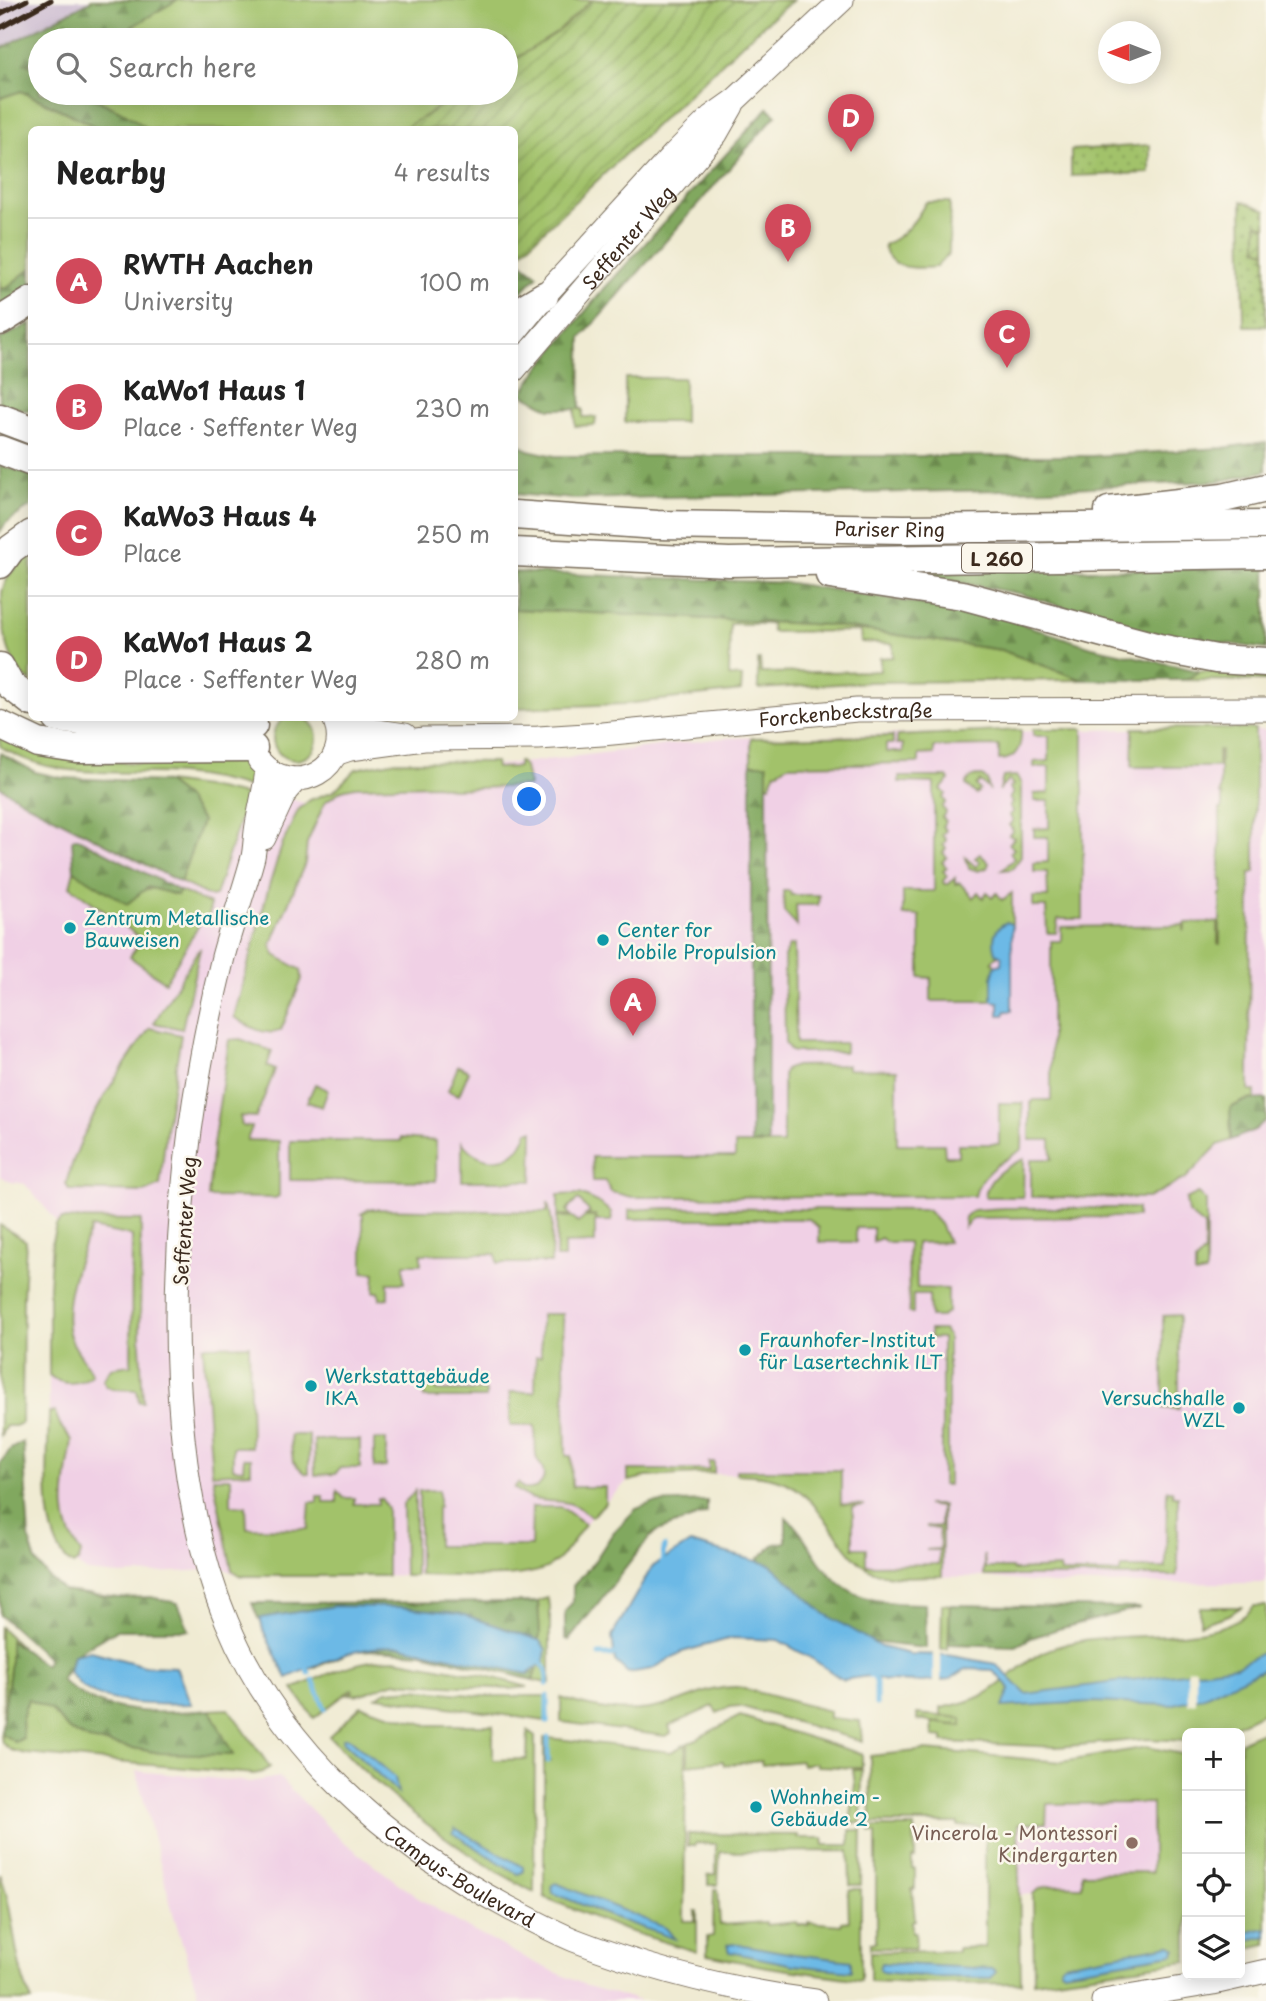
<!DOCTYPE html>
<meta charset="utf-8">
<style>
body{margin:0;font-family:"Playpen Sans",sans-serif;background:#f2f2f2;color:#222}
.controls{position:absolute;right:21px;bottom:21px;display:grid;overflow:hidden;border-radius:10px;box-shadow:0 4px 18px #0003}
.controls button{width:63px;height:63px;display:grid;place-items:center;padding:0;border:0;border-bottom:2px solid #e0e0e0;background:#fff;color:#222;font:35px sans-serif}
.compass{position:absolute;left:1098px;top:21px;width:63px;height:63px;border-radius:50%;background:#fff;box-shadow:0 4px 18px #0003;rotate:270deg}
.you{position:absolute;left:530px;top:800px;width:24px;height:24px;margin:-18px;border:5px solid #fff;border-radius:50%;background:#1a73e8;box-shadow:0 0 0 10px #1a73e833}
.badge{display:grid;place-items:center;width:46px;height:46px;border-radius:50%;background:#d1495b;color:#fff;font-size:23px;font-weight:700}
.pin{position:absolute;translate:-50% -58px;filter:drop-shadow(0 2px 4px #0008)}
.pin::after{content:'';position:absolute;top:37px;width:24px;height:21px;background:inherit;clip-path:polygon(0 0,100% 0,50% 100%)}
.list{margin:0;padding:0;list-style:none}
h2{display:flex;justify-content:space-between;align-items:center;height:91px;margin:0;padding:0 28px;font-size:30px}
h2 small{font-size:23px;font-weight:400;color:#767676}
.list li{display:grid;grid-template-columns:46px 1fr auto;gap:21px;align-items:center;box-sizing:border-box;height:126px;padding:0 28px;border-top:2px solid #e0e0e0}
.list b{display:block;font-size:26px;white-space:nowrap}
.list p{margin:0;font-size:23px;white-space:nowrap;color:#767676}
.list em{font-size:23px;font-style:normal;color:#767676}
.icon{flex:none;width:38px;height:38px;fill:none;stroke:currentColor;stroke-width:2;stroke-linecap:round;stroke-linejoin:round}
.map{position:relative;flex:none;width:1266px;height:2001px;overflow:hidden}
.search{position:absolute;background:#fff;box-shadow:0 4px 18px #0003;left:28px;top:28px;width:490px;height:77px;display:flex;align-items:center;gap:18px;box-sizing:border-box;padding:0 24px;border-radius:38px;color:#767676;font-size:26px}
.panel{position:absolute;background:#fff;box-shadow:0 4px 18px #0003;left:28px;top:126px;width:490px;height:595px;border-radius:10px}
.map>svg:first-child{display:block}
</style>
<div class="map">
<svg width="1266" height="2001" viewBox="0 0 1266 2001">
<defs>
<pattern id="forest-firs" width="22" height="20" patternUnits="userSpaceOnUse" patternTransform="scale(1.75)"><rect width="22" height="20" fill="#81a85e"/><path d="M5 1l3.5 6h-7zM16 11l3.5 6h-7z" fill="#6b894d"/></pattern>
<pattern id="park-dots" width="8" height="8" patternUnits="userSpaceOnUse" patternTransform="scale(1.75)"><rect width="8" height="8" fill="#a2c26a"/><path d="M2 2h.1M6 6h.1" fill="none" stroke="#859e57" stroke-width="1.8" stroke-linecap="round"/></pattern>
<pattern id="garden-furrows" width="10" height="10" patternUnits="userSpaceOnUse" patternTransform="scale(1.75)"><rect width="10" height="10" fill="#a2c26a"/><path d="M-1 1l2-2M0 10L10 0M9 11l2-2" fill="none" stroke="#859e57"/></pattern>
</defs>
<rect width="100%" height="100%" fill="#fbf7ec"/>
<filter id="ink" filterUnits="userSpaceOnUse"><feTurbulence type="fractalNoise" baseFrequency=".0143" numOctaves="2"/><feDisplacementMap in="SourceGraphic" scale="14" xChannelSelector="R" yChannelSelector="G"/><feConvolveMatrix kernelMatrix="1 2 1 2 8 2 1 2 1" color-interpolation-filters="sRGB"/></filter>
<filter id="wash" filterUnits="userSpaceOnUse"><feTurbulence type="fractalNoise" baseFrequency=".00686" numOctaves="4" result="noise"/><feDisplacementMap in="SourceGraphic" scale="28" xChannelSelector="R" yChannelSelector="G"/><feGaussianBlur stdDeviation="1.57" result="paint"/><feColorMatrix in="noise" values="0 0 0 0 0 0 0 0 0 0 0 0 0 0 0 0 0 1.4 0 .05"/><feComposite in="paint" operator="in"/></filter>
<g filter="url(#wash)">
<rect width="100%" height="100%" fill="#f0ebd3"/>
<g fill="#f0d0e5">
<path d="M1130 729 1266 730V1583L1052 1584 983 1577 903 1576 879 1573 852 1555 807 1496 786 1482 758 1474H689L646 1477 628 1481 594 1513 557 1559 549 1566 527 1575 239 1576 225 1569 120 1575 87 1572 59 1552 50 1525 49 1491V1287L53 1232 58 1223 25 1184 11 1182 0 1176V787L80 828 149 868 211 897 215 896 241 816 246 786 304 803 334 791 446 770 530 762 722 738Z"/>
<path d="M136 1771 251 1782 279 1777 339 1838 415 1896 469 1929 535 1963 587 1986 641 2001H200L173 1913Z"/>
<path d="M1153 1803V1872L1033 1901V1894L1020 1895 1018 1824 1046 1823V1804Z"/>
</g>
<path fill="#cebed2" d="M0 0H92L0 49Z"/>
<g fill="#a2c26a" stroke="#6e7644" stroke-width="2">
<path d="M177 0H592L558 32 506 65V40H109Z"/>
<path d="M21 91 87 122 98 129 32 130 31 269 6 288 0 289V98Z"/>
<path d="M83 93H462L403 130 148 129 126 114Z"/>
<path d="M926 202H950L949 253 936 267C916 269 887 270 884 245 905 235 915 222 926 202Z"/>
<rect x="625" y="378" width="59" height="44"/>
<path d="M575 409H583V417H596L595 425 575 426Z"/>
<path d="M31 552V682C6 666 0 619 2 592 6 575 19 562 31 552Z"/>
<path d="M514 609 828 625 1001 650 1083 680 869 682 758 689V660H760L761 673 880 671V658L893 657V644L861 642 860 631 772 632 771 624H730L729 676 742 677 741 691 624 704 515 708Z"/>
<path d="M1199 671 1266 676V681L1186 680Z"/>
<circle cx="295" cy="738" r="22"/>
<path d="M1133 728 1255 729V872L1250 873 1249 1091H1255V1099L1246 1100 1230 1108 1231 1140 1218 1145 1186 1178 1148 1198 1031 1197V1159H1052L1051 1140H1030V1104L1034 1100H1051V941H1061V927L1184 925V932L1186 923 1218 922V944H1220V894L1222 893V880H1220V809H1222V795H1220V750H1218V767H1132Z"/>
<path d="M1033 729H1083V919H1058L1056 933H1047L1046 907H1033V897H1048L1047 872H1034V863L1048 862V837H1034V829L1049 828V801H1034V794L1049 793V767H1034V762L1049 761V736H1033Z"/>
<path d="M1021 730C1022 746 1017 760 999 760V746L934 747V754L919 755V762L917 763 788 765 775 773 770 785 767 784V764H751V738L893 736V744H886V752H903V744H897V736Z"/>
<path d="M0 734 77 760 139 763 248 760 257 772 258 790C232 782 206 776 179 774 121 770 51 781 0 746Z"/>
<path d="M396 761 495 762 496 768 518 767V762H520L525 767 529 786 453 789 437 785 355 787 342 790 325 802 307 843 305 863 271 945 275 955 301 970 302 979 281 1030C266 1038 247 1025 234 1017L269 886 282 845 298 810 310 800 334 791 356 769Z"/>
<path d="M982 776 987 780 989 789 980 781 976 785 980 790 976 794 966 785C969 776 974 776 982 776Z"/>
<path d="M1016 776 1021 783V857L1012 869 1002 870 1014 859 1010 852 1014 849 1009 844 1014 838 1009 835 1013 830 1009 825 1013 821 1009 815 1013 812 1009 807 1012 802 1009 798 1013 793 1009 788 1013 785 1009 780 1000 789 1003 777Z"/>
<path d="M899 777H947L949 780 941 789 946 794 943 798 946 802 942 807 946 812 942 817 946 821 942 826 946 830 942 835 946 840 943 845 946 848 943 853 947 857 942 862 947 868 943 871 947 876 943 881 944 884H949L955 878V884L960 883 973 898 978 892 983 898 987 892 992 898 997 893 1002 900 1012 893V925L1007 922 1000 954 1002 956 998 955 992 961 995 966 992 978V1001H931V978L920 977V916L903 915V891H934V783L899 782Z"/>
<path d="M166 782 212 788 245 795 241 816 215 896 211 897 180 882 202 821 185 797Z"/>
<path d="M980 854 989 863 987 868 978 871 969 868 966 858 976 867 980 862 975 858Z"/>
<path d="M74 871 94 882 142 891C152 885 165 892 176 895L180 891 210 904 209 918 206 917 199 925 165 982 130 957 142 939 70 886Z"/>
<path d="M783 891H790L791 895H819L818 905H796L797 926 784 912Z"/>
<path d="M794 945 796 1043H845V1052H795L791 1051 785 1043 784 957 789 946Z"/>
<path d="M200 949 182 1029 154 1023 198 950Z"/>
<path d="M150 1028 181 1035 167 1122 160 1185 144 1192 69 1190 66 1184 67 1180C84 1121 115 1078 150 1028Z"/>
<path d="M240 1039 272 1051 267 1066 275 1070 256 1117 240 1116 242 1126 252 1127 247 1140 279 1141V1196L275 1198 208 1197 213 1144 229 1040Z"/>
<path d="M847 1065V1069L897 1070V1144H944L945 1156H958V1144H999V1103H1023L1022 1149C1003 1162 980 1171 975 1196L632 1197 611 1192 605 1181H593L592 1157H735V1144H783V1076L785 1070 795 1066Z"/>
<path d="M458 1066 469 1071 459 1095 448 1091Z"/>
<path d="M315 1084 328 1090 322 1107 307 1102Z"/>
<path d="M528 1131H533L532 1181H462V1142C482 1169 519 1164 528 1131Z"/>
<path d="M401 1138 436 1141V1181L290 1180V1141H401Z"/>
<path d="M1024 1159 1023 1197H985C987 1178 1006 1166 1024 1159Z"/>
<path d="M1198 1193 1206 1201V1273L1195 1275V1263L1205 1252 1204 1226 1188 1213 1186 1199Z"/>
<path d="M580 1194 598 1202 611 1212 612 1221H597L596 1215H586L590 1212 578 1199 567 1210 570 1215H558V1195Z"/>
<path d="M548 1202 552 1223 551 1263H497L496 1254H421V1264H404V1283H388V1298L380 1299 379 1292H374L375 1273 363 1272V1215L361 1214 369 1209 547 1212Z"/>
<path d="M665 1208 927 1210 940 1224 948 1242 916 1243 917 1288 948 1289V1311L942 1317H930L929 1295H913V1313H909L908 1242H886L881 1238 873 1242V1228H856V1242H819V1228L809 1219H629V1210Z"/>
<path d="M1005 1208H1137V1217L973 1218 964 1227 965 1217 973 1210Z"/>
<path d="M557 1217H572L578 1223 585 1217H595V1243L564 1244V1258H556Z"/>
<path d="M62 1219 141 1220 140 1344 143 1402H139L137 1390 112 1389 106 1386 103 1380 111 1368 131 1365 132 1236 91 1228C79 1255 62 1303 69 1333 73 1350 86 1359 92 1375 80 1385 61 1386 49 1375V1287L52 1241 56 1225Z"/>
<path d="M0 1225 26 1241 23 1297 22 1423 15 1426H6L0 1436Z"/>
<path d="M541 1314H563L566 1456H571L572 1487H605V1503L591 1517C566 1495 560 1505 534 1499 527 1498 520 1492 514 1488L518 1483 523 1489C536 1491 547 1483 543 1469 541 1463 536 1462 536 1455 535 1446 536 1436 535 1426H510V1392H535L536 1356H541Z"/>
<path d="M1179 1315V1409L1163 1408V1316Z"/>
<path d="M930 1330H944L948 1336V1485H942V1338H930Z"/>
<path d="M249 1345 251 1447H233V1468L243 1469 244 1458H251V1472L212 1474 203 1346Z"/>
<path d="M423 1387H437V1391H486V1398H424Z"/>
<path d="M55 1412 61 1427 72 1440C67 1480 54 1517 81 1553L79 1561 73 1565C37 1542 49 1453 49 1413Z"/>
<path d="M290 1435H309V1474L305 1473 293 1462Z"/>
<path d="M386 1439V1467L374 1468V1440Z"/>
<path d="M314 1440H360V1468H340L335 1474 315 1475Z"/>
<path d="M709 1462H714V1473L646 1477 628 1481V1470H709Z"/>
<path d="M736 1470H841V1504L865 1505 853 1507V1548H866V1565L939 1564V1550H926L940 1549 939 1529 926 1527 940 1526V1507L926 1505H942V1576C922 1576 898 1579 878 1573 863 1568 851 1555 842 1542 808 1496 799 1475 736 1474Z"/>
<path d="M213 1478H231V1505L246 1506 247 1528 308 1529 310 1502H317V1496H323L324 1502H337V1491L344 1498H354V1504H378V1498H381L387 1508V1576H239L232 1570Z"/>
<path d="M439 1490V1507H437V1546H531L532 1507H561L585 1524C575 1538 565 1556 550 1566 524 1582 451 1575 419 1575V1491Z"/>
<path d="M1167 1490H1172L1173 1496H1178V1570L1176 1576H984V1555L985 1568H1012L1013 1570 1060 1568 1061 1573H1120L1121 1568H1166Z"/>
<path d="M415 1491V1576H404L403 1504Z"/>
<path d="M547 1598 550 1605V1684L548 1669 542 1664 541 1666 546 1671V1683L533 1680 542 1653 538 1639 540 1635 538 1601Z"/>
<path d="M942 1604 950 1605 948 1649H941Z"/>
<path d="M1254 1606H1266V1711L1222 1733H1187V1741L1147 1739 1057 1747 943 1742V1737L933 1736 932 1722 962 1726 961 1718 941 1716V1708C957 1705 972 1701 987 1693 1007 1681 1022 1663 1043 1652 1056 1646 1071 1643 1084 1640 1129 1632 1225 1645 1254 1606Z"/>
<path d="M1200 1607H1241L1229 1615 1200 1624Z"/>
<path d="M0 1627 21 1647 10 1641V1670L3 1722 4 1667 0 1647Z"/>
<path d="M395 1659 487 1676 528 1687 509 1689 397 1682C378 1685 369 1697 349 1694L353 1691 352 1689 314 1718 293 1689C328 1674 356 1659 395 1659Z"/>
<path d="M737 1687 829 1711V1718L860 1721 862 1741 739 1706 730 1707 717 1713 713 1706 669 1726 671 1733 665 1736 561 1722V1698C599 1711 635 1716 674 1703 696 1696 714 1686 737 1687Z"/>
<path d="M414 1689 482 1696H546V1721L377 1697 387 1691Z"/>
<path d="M28 1699 51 1710 69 1730 89 1740 160 1753 232 1755 210 1710 229 1709 270 1767 263 1772 254 1774 26 1754 11 1750 2 1743 1 1733 15 1742 23 1738 22 1718Z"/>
<path d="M361 1706 428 1725H493V1760L527 1759 528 1731 535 1736 534 1892C456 1851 389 1800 329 1736Z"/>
<path d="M740 1716 862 1754V1768C846 1768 832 1766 817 1766L816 1763 802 1765 801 1761 762 1765 761 1761 724 1765 723 1761 688 1765V1743Z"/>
<path d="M1266 1730V1944L1240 1950V1742Z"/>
<path d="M544 1738H546L545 1762 552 1761 549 1760V1738L671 1752 686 1744 684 1921H695V1911H697V1952L622 1929 544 1897Z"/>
<path d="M1147 1747 1187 1755V1961L1034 1982 1033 1894C1043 1882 1067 1886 1082 1886V1873L1152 1872V1803L1047 1804 1046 1823 1018 1824 1021 1983 941 1984 870 1981V1952L958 1951V1948L985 1947V1827L958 1826V1823H871L870 1756 926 1750 1062 1762Z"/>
<path d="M853 1770H862L861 1823H850L855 1785Z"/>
<path d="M870 1827H914L915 1858H912V1869H915V1889H912L915 1920 912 1921V1932H915L916 1948H870V1943L876 1942V1833L870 1832Z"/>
<path d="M850 1830H862L861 1885H850L849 1851 720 1852 718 1885H708V1875L716 1874V1844L696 1843 695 1846H688V1834L798 1835V1838H823L824 1845H850Z"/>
<path d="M0 1874C16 1915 12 1961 32 2001H0Z"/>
<path d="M714 1889H718L720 1925 766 1922V1925L797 1922 798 1925H809V1922L841 1925V1922L849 1921 848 1895 850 1889H861V1980L767 1967 707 1955V1937L713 1936Z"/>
</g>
<g fill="url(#forest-firs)" stroke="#5e693e" stroke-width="2">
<path d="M92 0H177L109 40H40V60L27 64 40 71V93H83L126 114 148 129H98L87 122 21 91 0 98V49Z"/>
<path d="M768 108 776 115 581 338 580 409H550L522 394 538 369 603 290Z"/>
<path d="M514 257 538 275 515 298Z"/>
<path d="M31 268V286L0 305V289L6 288Z"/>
<path d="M31 323V412L0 403V339Z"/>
<path d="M515 441 528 450 555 456H1092L1222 448 1266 442V471L1221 481 1049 489 574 499 515 494Z"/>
<path d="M0 465 32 475 31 506 6 523 0 532Z"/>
<path d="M1266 568V649L1142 631 1021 594 903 572Z"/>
<path d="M514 572 791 583 1000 617 1092 647 1199 671 1186 680H1083L1001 650 828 625 515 609Z"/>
<path d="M0 753 35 772 62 778 166 782 185 797 202 821 180 882 26 803 0 787Z"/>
<path d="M751 764H767L768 1144H751Z"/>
<path d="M74 838H78L180 891 177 895 148 887 127 904 74 871 72 841Z"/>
<path d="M1266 1099V1120L1255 1130 1231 1140 1230 1108 1247 1100Z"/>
<path d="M23 1442 29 1539 36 1562 49 1578 64 1591 119 1598 151 1597 178 1603 189 1630H117L73 1655 70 1666 61 1680C71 1688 82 1697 94 1701 130 1715 173 1713 210 1710L233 1755 160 1753 89 1740 69 1730 51 1710 28 1699 22 1718 23 1738 15 1742 1 1733 10 1670V1640L44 1665 49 1659 0 1615V1463L11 1449Z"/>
<path d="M707 1501V1513L657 1531 650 1537 569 1640 565 1639V1612L573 1601V1586L594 1562 613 1533 636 1509 652 1503Z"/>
<path d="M786 1517C800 1529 809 1546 819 1561 848 1602 879 1603 925 1604L926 1648C899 1645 864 1644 840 1631 813 1615 780 1581 758 1559L775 1544 786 1542Z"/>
<path d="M538 1602 540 1636 538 1639 542 1653 533 1680 422 1653 375 1650 353 1651 314 1668 293 1671 268 1629 258 1618 252 1603Z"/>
<path d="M950 1605 1140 1608 1058 1629 1031 1638 1016 1646 949 1644Z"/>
</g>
<g fill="url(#park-dots)" stroke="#6e7644" stroke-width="2">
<path d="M1150 145V173L1071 176V150Z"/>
<path d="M1242 201 1266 210V326H1244Z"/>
</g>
<g fill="url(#garden-furrows)" stroke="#6e7644" stroke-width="2">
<path d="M592 0H793L744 42 516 257 514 130 403 129 462 93H506V65L558 32Z"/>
<path d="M1257 223 1266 227V251L1257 248Z"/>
<path d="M917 1714 962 1718V1726L917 1720Z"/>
</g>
<g fill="#6cb9e6" stroke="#547282" stroke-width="2">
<path d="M1007 922 1012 925V1011H1006L1004 1015H999V1002L992 1001V978L995 966 1001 964 1002 956 996 953C992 940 993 928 1007 922Z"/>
<path d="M690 1543 771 1565 825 1614 881 1647 909 1654 947 1655 996 1664 1026 1694 1236 1666 1266 1651V1668L1202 1697 1170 1705 1092 1702 1003 1707 1010 1688 992 1670 966 1669 950 1679 923 1682 886 1681 868 1676 843 1680 814 1660 778 1640 732 1638 682 1652 652 1669 628 1673 615 1661 612 1636 652 1567Z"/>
<path d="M335 1606 401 1607 459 1613 541 1641 546 1650 544 1662 528 1674 401 1646C357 1646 327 1660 287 1678L263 1630 260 1618Z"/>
<path d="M91 1651 145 1666 176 1667 191 1704C160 1705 110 1706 84 1688 78 1684 74 1677 69 1672L73 1655Z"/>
<path d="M343 1738H349L395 1777 398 1793 343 1741Z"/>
<path d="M455 1828 523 1867V1872L518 1874 453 1833Z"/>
<path d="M556 1883 666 1928 675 1939 612 1917 553 1893 552 1885Z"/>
<path d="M1266 1928V1936L1240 1942V1934Z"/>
<path d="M732 1943 794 1954 851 1961V1971L794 1965 729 1952 727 1945Z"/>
<path d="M1170 1945 1176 1949 1173 1954 1064 1972 1060 1969 1063 1964Z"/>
<path d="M881 1963 994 1969 996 1972 991 1978 930 1977 882 1972 879 1969Z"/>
</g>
<g fill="#f0ebd3">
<path d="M933 1652H941V1684L933 1685Z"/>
<path d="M1196 1668V1702L1188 1704 1187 1669Z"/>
</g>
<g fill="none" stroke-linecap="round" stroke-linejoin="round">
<g stroke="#6cb9e6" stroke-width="5">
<path d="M662 1565 664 1547"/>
<path d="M599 1655H610L618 1653"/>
<path d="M538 1659 547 1670V1684"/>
<path d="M304 1663 309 1673"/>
<path d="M870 1676H873L876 1682V1704"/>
<path d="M313 1680 325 1709"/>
<path d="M547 1696V1722"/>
<path d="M548 1738V1761"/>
</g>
</g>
</g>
<g filter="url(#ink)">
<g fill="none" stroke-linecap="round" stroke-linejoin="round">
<g stroke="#7a6e5d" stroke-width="25">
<g id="secondary">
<path d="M514 333 544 296 674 154 711 117 735 100 842 0"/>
<path id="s1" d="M514 370 716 134 732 106"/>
<path d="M336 722 349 727 405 735"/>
<path id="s2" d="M335 754 350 749 424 739 538 738 602 734 857 710 1266 709"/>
<path d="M259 761C294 801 355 768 334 718"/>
<path id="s3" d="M267 770C265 789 260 807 257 825 255 836 255 847 253 857 244 891 232 923 223 957 209 1014 198 1072 190 1131 170 1281 167 1480 227 1622 280 1750 389 1844 509 1908 530 1919 552 1931 574 1940 651 1970 732 1990 815 2001"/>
<path d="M264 838 286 791 296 780"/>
<path d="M1103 2001 1213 1983 1266 1971"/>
</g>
</g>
<g stroke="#7a6e5d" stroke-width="31">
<g id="highway">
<path d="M514 314 544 296"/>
<path d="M0 321 32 301"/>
<path d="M0 418 32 430"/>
<path d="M0 450 32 462"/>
<path d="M1109 511 1223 498 1266 488"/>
<path id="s4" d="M514 515 657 525 904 529 1266 525"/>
<path d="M514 552 729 562 1266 554"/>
<path d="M0 564 11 549 32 534"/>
<path d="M830 575 962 595 1159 648 1216 659 1266 662"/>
<path d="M0 667 10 685 32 702"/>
<path d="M57 718 108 725H253"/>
<path d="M0 725 38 743 77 749 253 748"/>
</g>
</g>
<use href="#secondary" stroke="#fff" stroke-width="23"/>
<use href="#highway" stroke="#fff" stroke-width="28"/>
<g stroke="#3b2a1e" stroke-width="5">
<path d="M0 14 27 0"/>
<path d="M0 28 51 0"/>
</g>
</g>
</g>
<g fill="#0f9aa8" stroke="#fbf7ec" stroke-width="2.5">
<circle cx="70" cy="928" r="7"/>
<circle cx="603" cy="940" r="7"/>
<circle cx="745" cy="1350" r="7"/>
<circle cx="311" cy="1386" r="7"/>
<circle cx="1239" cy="1408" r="7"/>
<circle cx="756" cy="1807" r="7"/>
</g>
<circle fill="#8d6e63" stroke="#fbf7ec" stroke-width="2.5" cx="1132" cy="1843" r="7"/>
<g text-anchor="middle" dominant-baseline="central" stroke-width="5" stroke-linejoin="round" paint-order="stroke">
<rect fill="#fbf7ec" stroke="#75685c" stroke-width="2" x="962" y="543.5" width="70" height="29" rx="5"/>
<g font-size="18" font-weight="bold" fill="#3b2a1e">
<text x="997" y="558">L 260</text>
</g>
<g font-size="19" fill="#3b2a1e" stroke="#fbf7ec">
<text stroke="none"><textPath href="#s1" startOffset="175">Seffenter Weg</textPath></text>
<text stroke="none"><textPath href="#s4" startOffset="376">Pariser Ring</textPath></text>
<text stroke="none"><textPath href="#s2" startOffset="513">Forckenbeckstraße</textPath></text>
<text transform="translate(184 1221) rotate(-86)">Seffenter Weg</text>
<text stroke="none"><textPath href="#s3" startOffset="1218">Campus-Boulevard</textPath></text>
</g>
<g font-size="19" fill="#0d838f" stroke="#fbf7ec" text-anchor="start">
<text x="84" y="917">Zentrum Metallische<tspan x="84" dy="22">Bauweisen</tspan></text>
<text x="617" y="929">Center for<tspan x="617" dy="22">Mobile Propulsion</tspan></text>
<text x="759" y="1339">Fraunhofer-Institut<tspan x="759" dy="22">für Lasertechnik ILT</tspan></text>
<text x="325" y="1375">Werkstattgebäude<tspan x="325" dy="22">IKA</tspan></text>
<text x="1225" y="1397" text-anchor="end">Versuchshalle<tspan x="1225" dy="22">WZL</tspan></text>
<text x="770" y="1796">Wohnheim -<tspan x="770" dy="22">Gebäude 2</tspan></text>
</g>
<g font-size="19" fill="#785e54" stroke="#fbf7ec" text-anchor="end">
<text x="1118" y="1832">Vincerola - Montessori<tspan x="1118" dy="22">Kindergarten</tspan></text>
</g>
</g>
</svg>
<div class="controls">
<button>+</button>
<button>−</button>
<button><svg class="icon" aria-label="locate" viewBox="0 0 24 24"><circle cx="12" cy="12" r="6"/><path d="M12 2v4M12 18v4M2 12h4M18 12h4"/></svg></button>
<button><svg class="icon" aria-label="layers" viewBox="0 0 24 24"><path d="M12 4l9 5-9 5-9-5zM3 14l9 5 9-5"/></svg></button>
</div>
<svg class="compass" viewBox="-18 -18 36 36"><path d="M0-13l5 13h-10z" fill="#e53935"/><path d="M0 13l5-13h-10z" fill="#767676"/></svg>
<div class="you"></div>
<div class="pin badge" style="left:633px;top:1036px">A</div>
<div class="pin badge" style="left:788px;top:262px">B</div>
<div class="pin badge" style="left:1007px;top:368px">C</div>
<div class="pin badge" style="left:851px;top:152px">D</div>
<div class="search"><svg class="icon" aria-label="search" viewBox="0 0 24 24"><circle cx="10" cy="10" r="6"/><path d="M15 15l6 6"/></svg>Search here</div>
<section class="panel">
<h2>Nearby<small>4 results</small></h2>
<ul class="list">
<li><span class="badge">A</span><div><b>RWTH Aachen</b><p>University</p></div><em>100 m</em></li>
<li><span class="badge">B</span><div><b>KaWo1 Haus 1</b><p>Place · Seffenter Weg</p></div><em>230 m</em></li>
<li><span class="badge">C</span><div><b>KaWo3 Haus 4</b><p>Place</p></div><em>250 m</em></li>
<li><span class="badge">D</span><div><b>KaWo1 Haus 2</b><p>Place · Seffenter Weg</p></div><em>280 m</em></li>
</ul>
</section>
</div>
